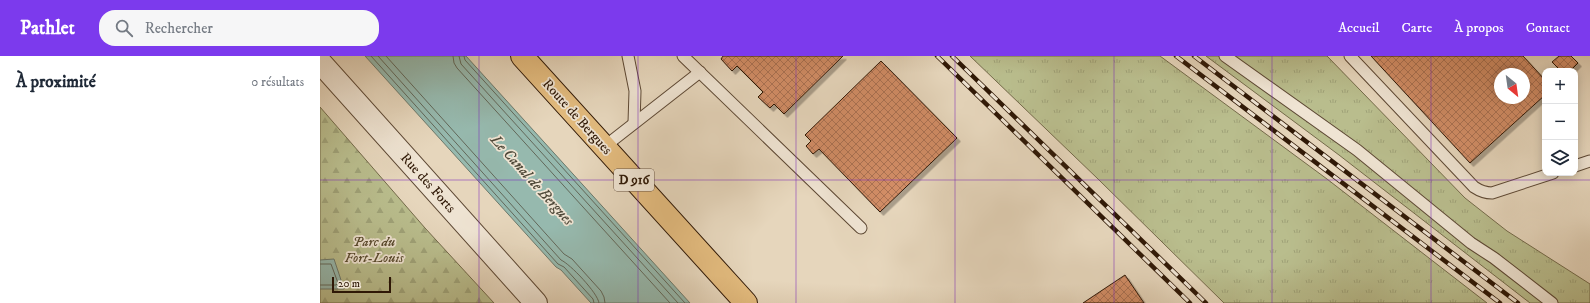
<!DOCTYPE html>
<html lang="fr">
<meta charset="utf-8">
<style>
body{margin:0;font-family:"IM FELL DW Pica",serif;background:#f6f6f7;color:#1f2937}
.controls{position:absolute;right:12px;top:12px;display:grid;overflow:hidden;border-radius:8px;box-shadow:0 2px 10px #0003}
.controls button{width:36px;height:36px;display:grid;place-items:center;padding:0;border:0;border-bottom:1px solid #e0e1e3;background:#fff;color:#1f2937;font:20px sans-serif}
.compass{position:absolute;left:1174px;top:12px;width:36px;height:36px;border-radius:50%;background:#fff;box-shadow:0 2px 10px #0003;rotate:151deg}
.scale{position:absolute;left:12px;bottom:10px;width:59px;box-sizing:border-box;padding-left:4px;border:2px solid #2f1806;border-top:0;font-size:11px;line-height:14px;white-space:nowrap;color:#2f1806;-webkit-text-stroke:3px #efe4d3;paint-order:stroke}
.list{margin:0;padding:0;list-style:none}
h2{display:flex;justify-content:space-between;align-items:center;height:52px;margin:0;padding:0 16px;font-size:17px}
h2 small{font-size:13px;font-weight:400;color:#747a83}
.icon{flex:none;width:22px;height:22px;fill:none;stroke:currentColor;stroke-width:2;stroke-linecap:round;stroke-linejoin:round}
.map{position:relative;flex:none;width:1270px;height:247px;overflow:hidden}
header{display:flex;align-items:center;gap:24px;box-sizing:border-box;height:56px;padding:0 20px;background:#7c3aed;color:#fff}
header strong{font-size:19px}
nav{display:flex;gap:22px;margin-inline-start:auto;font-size:14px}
.search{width:280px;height:36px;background:#f6f6f7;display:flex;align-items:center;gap:10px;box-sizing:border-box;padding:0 14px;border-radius:16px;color:#747a83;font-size:15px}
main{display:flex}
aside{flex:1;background:#fff}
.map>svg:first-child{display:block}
</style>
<header>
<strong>Pathlet</strong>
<div class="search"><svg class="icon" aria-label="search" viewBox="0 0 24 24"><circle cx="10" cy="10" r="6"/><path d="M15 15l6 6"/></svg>Rechercher</div>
<nav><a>Accueil</a><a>Carte</a><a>À propos</a><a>Contact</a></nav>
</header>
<main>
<aside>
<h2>À proximité<small>0 résultats</small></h2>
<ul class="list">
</ul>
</aside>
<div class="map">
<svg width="1270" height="247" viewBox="0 0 1270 247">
<defs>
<pattern id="grass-tufts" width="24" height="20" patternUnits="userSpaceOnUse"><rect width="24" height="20" fill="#b9bd8d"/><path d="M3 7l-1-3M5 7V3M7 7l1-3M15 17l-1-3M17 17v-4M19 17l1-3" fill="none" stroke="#9fa278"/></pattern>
<pattern id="forest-firs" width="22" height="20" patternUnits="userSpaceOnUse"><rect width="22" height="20" fill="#b9bd8d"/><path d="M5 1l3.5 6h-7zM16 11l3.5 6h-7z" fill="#9fa278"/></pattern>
<pattern id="building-cross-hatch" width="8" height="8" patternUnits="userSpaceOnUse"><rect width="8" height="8" fill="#d28d66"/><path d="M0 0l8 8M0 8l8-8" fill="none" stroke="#ab7252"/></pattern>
<filter id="shadow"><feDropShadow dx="3.5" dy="3.5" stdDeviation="0" flood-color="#0004"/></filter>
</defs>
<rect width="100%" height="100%" fill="#e6d6bc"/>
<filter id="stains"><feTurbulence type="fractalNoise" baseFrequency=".005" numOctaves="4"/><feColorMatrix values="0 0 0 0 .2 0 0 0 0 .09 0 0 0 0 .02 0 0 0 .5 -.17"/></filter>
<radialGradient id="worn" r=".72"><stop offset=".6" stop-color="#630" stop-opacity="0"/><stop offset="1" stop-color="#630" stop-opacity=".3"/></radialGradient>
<g fill="url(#grass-tufts)" stroke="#746a4a">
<path d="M650 0H840L1007 123 1167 247H904L778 123Z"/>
<path d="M886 0H1007L1145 142 1187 175 1270 228V247H1210L1019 99Z"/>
</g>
<path fill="url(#forest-firs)" stroke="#746a4a" d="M0 51 105 172 174 247H0Z"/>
<g fill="#96b9ae" stroke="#6d796b">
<path d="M45 0H146L370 247H271L241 214 236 211Z"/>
<path d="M14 203 24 233H0V204Z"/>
</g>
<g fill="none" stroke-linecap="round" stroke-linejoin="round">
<g stroke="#62685a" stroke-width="1">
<path d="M51 0 238 208 244 211 273 243 274 247"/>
<path d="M58 0 241 204C250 208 278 237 279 247"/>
<path d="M66 0 244 198 252 203 281 235 284 241 285 247"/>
<path d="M133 0 134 7 137 12 350 247"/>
<path d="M139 0 141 8 358 247"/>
<path d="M144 0 145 4 365 247"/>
<path d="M0 208H11L18 227 16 229H0"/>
</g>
</g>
<g fill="url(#building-cross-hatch)" stroke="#2f1806" fill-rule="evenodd" filter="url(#shadow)">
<path d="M403 0H523L464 58 454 48 450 52 438 41 443 36 417 10 412 15 401 3Z"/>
<path d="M1051 0H1203L1225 24V39L1150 107ZM1180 18H1204V42H1180Z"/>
<path d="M1239 0H1251L1258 7 1250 15H1241L1232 6Z"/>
<path d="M561 5 637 82 560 156 499 93 493 98 486 90 491 85 485 79Z"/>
<path d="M805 219 824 247H763Z"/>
</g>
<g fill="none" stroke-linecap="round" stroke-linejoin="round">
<g stroke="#5d4834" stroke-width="13">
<g id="service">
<path d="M308 0 315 35 314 67"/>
<path d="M363 0 541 172"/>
<path d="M905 0 1037 94 1151 187 1174 202 1232 247"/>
<path d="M1030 0 1154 131C1160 135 1165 137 1172 137L1233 117"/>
<path d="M284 91 380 16"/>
<path d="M1255 110 1270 105"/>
</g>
</g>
<g stroke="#5d4834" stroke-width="24">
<path id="minor" d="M0 6 216 247"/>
</g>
<g stroke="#2f1806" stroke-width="24">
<path id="primary" d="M202 0 426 247"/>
</g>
<use href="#service" stroke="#efe4d3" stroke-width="11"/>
<use href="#minor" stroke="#efe4d3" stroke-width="22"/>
<use href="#primary" stroke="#e3bb7e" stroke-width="22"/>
<g stroke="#2f1806" stroke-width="4.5">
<g id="rail">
<path d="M617 0 870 247"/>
<path d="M632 0 886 247"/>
<path d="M856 0 1180 247"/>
<path d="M874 0 1198 247"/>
</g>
</g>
<use href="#rail" stroke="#efe4d3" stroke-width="3" stroke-dasharray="9" stroke-linecap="butt"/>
</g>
<path fill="none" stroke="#7b2cbf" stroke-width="1" stroke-opacity="0.55" d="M159 0V247M318 0V247M476 0V247M635 0V247M794 0V247M952 0V247M1111 0V247M0 124H1270"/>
<g text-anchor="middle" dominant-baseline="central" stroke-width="3.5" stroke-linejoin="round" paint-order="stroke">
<rect fill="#efe4d3" stroke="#695544" stroke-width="1" x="294" y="113" width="40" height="22" rx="3"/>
<g font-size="13" font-weight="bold" fill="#2f1806">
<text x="314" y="124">D 916</text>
</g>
<g font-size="14" fill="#2f1806" stroke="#efe4d3">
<text transform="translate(257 61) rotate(48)">Route de Bergues</text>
<text transform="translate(108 127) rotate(48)">Rue des Forts</text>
</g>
<g font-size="14" font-style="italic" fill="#584a2e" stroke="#efe4d3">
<text x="54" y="186">Parc du<tspan x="54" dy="16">Fort-Louis</tspan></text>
</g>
<g font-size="15" font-style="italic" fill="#4e4838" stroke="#efe4d3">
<text transform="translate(212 124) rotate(48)">Le Canal de Bergues</text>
</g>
</g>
<rect width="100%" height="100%" filter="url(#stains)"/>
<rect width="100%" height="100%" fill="url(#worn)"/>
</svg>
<div class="controls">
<button>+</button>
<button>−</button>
<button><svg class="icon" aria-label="layers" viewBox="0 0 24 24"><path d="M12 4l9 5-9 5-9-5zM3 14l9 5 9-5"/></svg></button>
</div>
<svg class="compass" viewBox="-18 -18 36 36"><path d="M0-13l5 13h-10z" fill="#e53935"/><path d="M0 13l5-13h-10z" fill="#747a83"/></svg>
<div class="scale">20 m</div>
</div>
</main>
